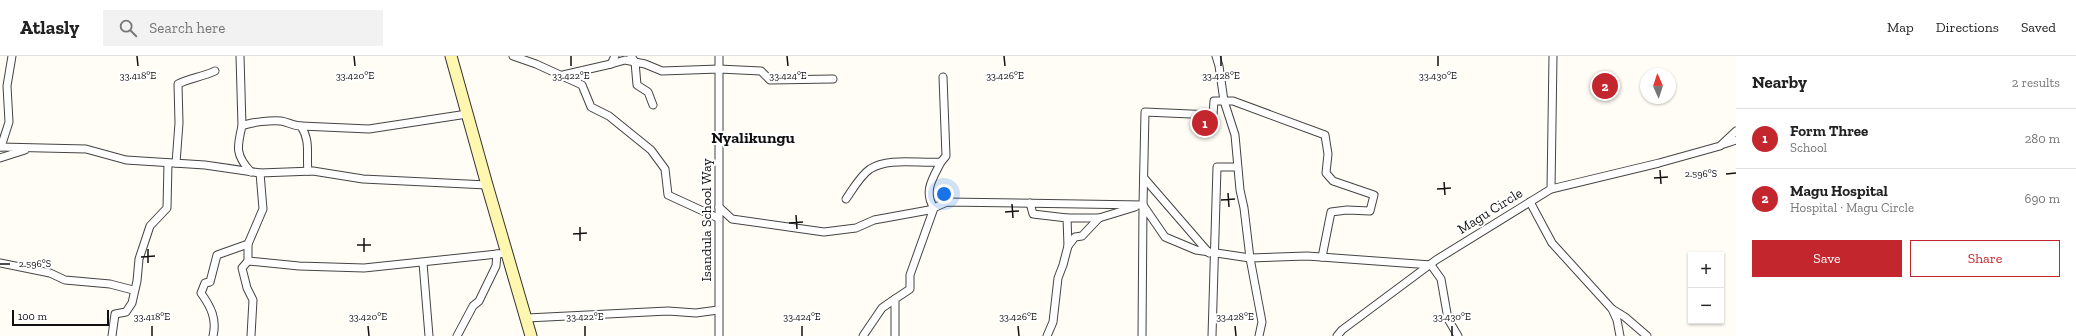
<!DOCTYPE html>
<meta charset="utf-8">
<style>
body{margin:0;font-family:"Zilla Slab",serif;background:#f2f2f2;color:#222}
.controls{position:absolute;right:12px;bottom:12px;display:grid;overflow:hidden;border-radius:0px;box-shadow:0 1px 3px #0004}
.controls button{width:36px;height:36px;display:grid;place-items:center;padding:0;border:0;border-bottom:1px solid #e0e0e0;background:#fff;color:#222;font:20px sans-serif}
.compass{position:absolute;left:1640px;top:12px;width:36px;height:36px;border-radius:50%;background:#fff;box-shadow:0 1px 3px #0004;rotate:357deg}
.scale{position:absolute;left:12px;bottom:10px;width:97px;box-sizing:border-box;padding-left:4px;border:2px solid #111;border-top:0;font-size:11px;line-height:14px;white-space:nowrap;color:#111;-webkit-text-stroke:3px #fff;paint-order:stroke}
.you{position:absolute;left:944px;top:138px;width:14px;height:14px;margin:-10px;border:3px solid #fff;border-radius:50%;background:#1a73e8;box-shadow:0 0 0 6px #1a73e833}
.badge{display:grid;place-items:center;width:26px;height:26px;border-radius:50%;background:#c4262e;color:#fff;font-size:13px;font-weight:700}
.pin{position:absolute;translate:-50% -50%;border:2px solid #fff;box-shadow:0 1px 4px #0006}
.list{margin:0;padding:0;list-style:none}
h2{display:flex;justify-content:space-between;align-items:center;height:52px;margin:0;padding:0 16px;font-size:17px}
h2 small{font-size:13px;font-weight:400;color:#767676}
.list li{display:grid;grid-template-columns:26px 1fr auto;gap:12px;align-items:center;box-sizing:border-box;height:60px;padding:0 16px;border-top:1px solid #e0e0e0}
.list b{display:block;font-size:15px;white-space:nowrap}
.list p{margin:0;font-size:13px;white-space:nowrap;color:#767676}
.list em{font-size:13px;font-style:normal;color:#767676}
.actions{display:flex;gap:8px;padding:12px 16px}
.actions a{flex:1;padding:9px 0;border:1px solid #c4262e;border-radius:0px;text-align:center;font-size:14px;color:#c4262e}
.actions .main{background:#c4262e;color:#fff}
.icon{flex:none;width:22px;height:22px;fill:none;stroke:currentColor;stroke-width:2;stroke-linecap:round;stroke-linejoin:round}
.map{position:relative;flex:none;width:1736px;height:280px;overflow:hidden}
header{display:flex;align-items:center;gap:24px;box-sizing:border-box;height:56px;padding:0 20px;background:#fff;border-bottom:1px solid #e0e0e0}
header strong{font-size:19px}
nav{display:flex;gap:22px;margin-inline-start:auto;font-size:14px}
.search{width:280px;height:36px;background:#f2f2f2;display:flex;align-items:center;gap:10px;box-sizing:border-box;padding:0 14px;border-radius:0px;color:#767676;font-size:15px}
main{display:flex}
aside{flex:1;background:#fff}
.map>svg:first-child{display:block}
</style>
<header>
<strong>Atlasly</strong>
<div class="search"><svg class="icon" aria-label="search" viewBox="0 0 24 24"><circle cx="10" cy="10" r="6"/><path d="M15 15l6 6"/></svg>Search here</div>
<nav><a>Map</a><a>Directions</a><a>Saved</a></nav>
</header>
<main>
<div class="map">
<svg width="1736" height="280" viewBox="0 0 1736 280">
<rect width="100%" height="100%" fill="#fffdf5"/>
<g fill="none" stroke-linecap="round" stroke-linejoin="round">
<g stroke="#444" stroke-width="9">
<g id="street">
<path d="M240 0 242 70"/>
<path d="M513 0 536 8 582 29 591 51 609 60 651 94 665 113 668 139 718 162"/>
<path d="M631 0 635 6 637 29 648 36 653 49"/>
<path d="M1216 0 1219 10 1224 45 1235 79 1240 134 1244 152 1250 202 1262 266 1259 280"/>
<path d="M611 8 625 4 645 8 662 15 719 13 761 15 770 24 833 23"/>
<path d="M563 19 611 8 615 0"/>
<path d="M301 70 369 73 467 58"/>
<path d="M1724 88 1736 84"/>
<path d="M0 91 86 93 126 104 205 109 260 117 313 115 363 123 487 129"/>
<path d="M1 91 9 66 7 30 12 0"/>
<path d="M0 102 25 94"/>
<path d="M176 107 179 67 178 28C190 22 202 21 215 15"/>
<path d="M251 116C235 99 237 91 242 70 251 66 272 64 281 65 288 66 293 70 301 70 311 86 306 98 308 115"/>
<path d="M1144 122 1209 197"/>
<path d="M1551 133 1659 107 1720 90 1736 75"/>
<path d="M846 143C853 133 860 120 870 113 889 101 920 108 941 106L946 100 943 21"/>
<path d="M1530 146 1552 187 1612 253 1617 264 1620 280"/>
<path d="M1030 147 1033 158 1067 162 1068 190 1063 209 1058 222 1053 266 1047 280"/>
<path d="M1143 149 1145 56 1213 59 1214 45H1233L1325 79 1328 98 1326 117 1333 125 1374 139 1370 155 1347 154 1331 156 1322 201"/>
<path d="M719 151 732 163 824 176 856 172 874 164 929 154 947 146 1143 149"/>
<path d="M1067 162H1099"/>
<path d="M1068 190 1075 181 1082 180 1099 162 1135 151"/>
<path d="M248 205 299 210 364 212 507 197"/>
<path d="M0 207 50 217 65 224 110 228 133 234"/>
<path d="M423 207 429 280"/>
<path d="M1612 253 1625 261 1647 280"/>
<path d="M527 262 668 255 696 257 718 254"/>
<path d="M112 280 115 258 126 256 132 247 137 225 139 203 150 170 167 152 168 107"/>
<path d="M213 280C217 263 211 251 201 237L205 227 210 226 217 199 248 188"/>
<path d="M251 280 253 244 247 232 242 212 248 205V188L263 153 260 117"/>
<path d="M457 280 473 250 479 245 496 210 497 198"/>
<path d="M719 280V0"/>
<path d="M863 280 882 252 895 243"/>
<path d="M895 280V243L910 233V219L934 152C923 135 933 122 941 106"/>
<path d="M1142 280 1143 149 1165 181 1196 194 1250 202 1307 200 1431 209 1441 223 1448 263 1458 280"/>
<path d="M1212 280 1217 111H1237"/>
<path d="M1337 280 1342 274 1436 204 1551 133 1553 0"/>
</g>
</g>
<g stroke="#333" stroke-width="13">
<path id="secondary" d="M451 0 487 129 531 280"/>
</g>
<use href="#street" stroke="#fff" stroke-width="7"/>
<use href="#secondary" stroke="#fff6b0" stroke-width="11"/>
</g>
<path fill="none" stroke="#111" stroke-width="1.5" d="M137 0 138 10M354 0 355 10M571 0V10M787 0 788 10M1004 0 1005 10M1221 0V10M1438 0V10M1660 114 1661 128M1726 118 1736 117M1654 122 1668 121M1444 126 1445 139M1437 133 1451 132M1228 137 1229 151M1221 144 1235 143M1012 148 1013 162M1005 156 1019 155M796 159 797 173M789 167 803 166M580 171V185M573 178 587 177M364 182V196M357 189H371M148 193V207M141 201 155 200M0 208H10M152 270V280M368 270 369 280M585 270V280M802 270V280M1018 270 1019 280M1235 270 1236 280M1452 270V280"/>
<g text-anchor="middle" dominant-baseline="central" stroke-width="4" stroke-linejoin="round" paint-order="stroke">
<g font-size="14" fill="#111" stroke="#fff">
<text transform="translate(1490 155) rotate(-32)">Magu Circle</text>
<text transform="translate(706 164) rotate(-90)">Isandula School Way</text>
</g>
<g font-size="16" font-weight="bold" fill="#111" stroke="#fff">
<text x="753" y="81">Nyalikungu</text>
</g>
</g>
<g font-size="10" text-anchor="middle" fill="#111" stroke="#fff" stroke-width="4" stroke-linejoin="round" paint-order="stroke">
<text x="138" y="23">33.418°E</text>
<text x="355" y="23">33.420°E</text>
<text x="571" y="23">33.422°E</text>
<text x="788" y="23">33.424°E</text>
<text x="1005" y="23">33.426°E</text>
<text x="1221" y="23">33.428°E</text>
<text x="1438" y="23">33.430°E</text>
<text x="1701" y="121">2.596°S</text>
<text x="35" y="211">2.596°S</text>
<text x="152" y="264">33.418°E</text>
<text x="368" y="264">33.420°E</text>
<text x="585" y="264">33.422°E</text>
<text x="802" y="264">33.424°E</text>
<text x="1018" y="264">33.426°E</text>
<text x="1235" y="264">33.428°E</text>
<text x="1452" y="264">33.430°E</text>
</g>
</svg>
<div class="controls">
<button>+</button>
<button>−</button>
</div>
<svg class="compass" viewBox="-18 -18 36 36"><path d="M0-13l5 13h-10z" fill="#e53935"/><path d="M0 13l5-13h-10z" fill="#767676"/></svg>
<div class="scale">100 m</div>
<div class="you"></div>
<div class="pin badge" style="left:1205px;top:67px">1</div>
<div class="pin badge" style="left:1605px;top:30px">2</div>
</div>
<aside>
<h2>Nearby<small>2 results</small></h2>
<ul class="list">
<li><span class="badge">1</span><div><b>Form Three</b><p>School</p></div><em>280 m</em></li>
<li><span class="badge">2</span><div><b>Magu Hospital</b><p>Hospital · Magu Circle</p></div><em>690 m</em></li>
</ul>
<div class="actions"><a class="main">Save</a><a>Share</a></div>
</aside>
</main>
